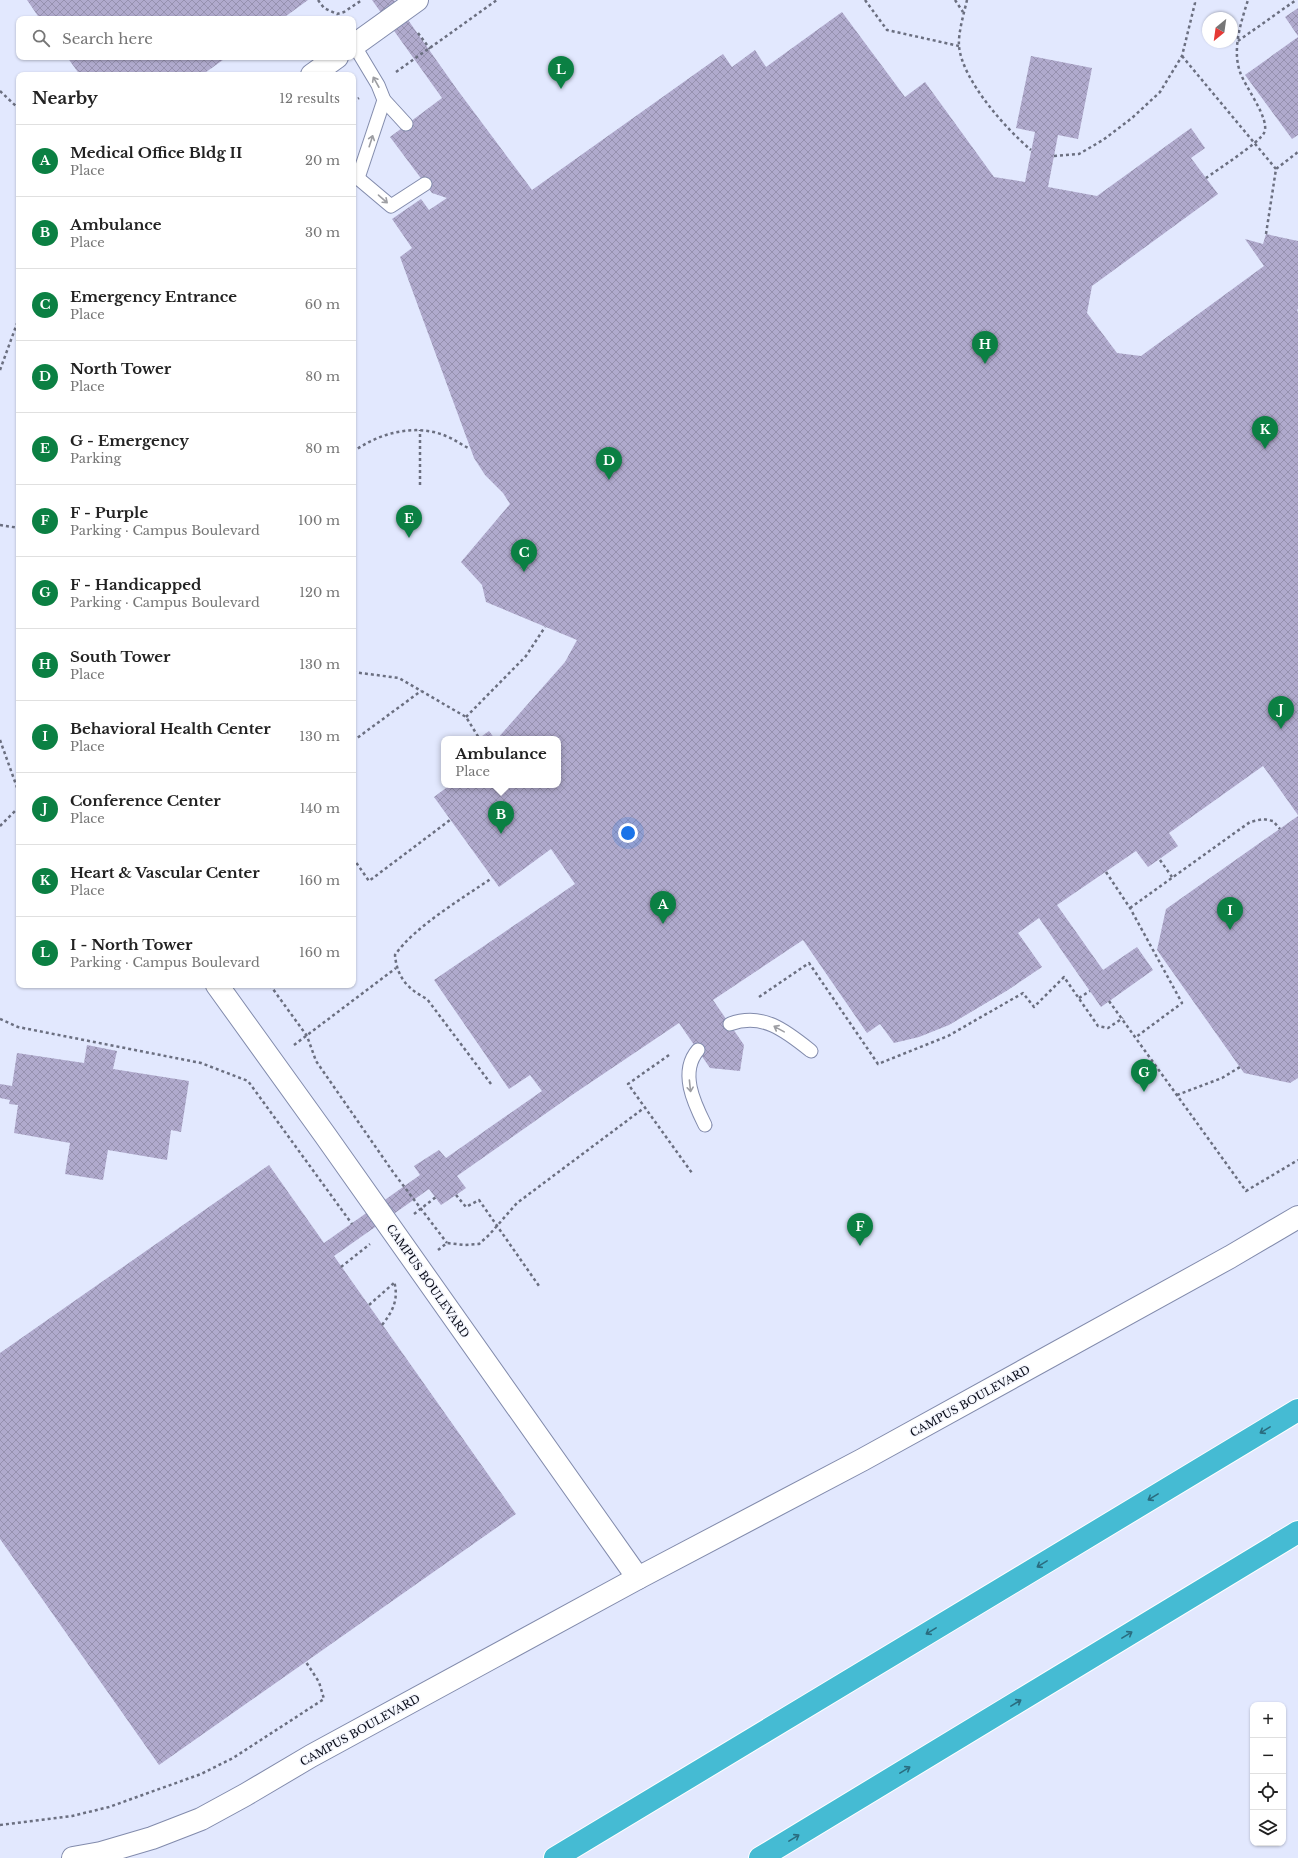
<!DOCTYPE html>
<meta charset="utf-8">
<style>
body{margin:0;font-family:"Libre Baskerville",serif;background:#f6f6f6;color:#222}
.controls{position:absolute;right:12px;bottom:12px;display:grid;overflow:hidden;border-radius:8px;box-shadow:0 1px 3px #0004}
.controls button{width:36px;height:36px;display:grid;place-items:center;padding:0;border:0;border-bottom:1px solid #e0e0e0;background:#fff;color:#222;font:20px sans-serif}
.compass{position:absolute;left:1202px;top:12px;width:36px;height:36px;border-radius:50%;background:#fff;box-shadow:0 1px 3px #0004;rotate:209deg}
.you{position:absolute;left:628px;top:833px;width:14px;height:14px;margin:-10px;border:3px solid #fff;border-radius:50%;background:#1a73e8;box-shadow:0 0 0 6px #1a73e833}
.badge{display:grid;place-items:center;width:26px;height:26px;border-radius:50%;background:#0b8043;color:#fff;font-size:13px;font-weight:700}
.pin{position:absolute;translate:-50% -33px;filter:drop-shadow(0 1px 2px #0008)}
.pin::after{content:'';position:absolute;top:21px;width:14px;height:12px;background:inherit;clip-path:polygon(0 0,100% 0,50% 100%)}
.popup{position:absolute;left:441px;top:736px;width:120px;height:52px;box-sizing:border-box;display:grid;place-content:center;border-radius:8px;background:#fff;filter:drop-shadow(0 1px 3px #0005);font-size:13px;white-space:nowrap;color:#767676}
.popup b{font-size:15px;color:#222}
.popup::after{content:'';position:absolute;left:50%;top:100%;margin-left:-8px;border:8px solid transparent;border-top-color:#fff}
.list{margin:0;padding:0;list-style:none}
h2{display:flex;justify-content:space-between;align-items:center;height:52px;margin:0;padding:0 16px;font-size:17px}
h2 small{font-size:13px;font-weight:400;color:#767676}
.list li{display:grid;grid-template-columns:26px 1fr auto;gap:12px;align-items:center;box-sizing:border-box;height:72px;padding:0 16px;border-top:1px solid #e0e0e0}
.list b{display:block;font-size:15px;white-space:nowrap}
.list p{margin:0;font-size:13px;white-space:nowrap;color:#767676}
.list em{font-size:13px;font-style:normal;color:#767676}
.icon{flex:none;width:22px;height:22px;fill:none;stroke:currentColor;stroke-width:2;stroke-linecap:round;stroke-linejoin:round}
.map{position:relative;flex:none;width:1298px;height:1858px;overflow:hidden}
.search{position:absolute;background:#fff;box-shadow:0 1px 3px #0004;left:16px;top:16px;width:340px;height:44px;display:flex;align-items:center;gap:10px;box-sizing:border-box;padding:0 14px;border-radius:8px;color:#767676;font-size:15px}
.panel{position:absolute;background:#fff;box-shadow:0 1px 3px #0004;left:16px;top:72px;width:340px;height:916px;border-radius:8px}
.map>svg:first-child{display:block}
</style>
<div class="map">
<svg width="1298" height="1858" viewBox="0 0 1298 1858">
<defs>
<pattern id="building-cross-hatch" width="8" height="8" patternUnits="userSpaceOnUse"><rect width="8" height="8" fill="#b0aacd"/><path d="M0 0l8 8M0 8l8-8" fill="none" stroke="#9691af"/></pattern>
</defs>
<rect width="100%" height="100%" fill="#e2e8fe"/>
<g fill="url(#building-cross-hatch)">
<path d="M27 0H308L282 19H40Z"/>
<path d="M372 0H394L456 88 532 190 723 54 732 67 755 50 766 67 842 12 905 97 925 82 994 177 1025 182 1035 132 1016 128 1031 56 1092 68 1078 139 1058 135 1048 187 1097 196 1191 128 1205 148 1191 158 1218 194 1092 286 1087 313 1117 353 1141 356 1264 266 1245 239 1263 244 1266 234 1298 241V309L1297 310 1298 312V815L1263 766 1169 833 1178 846 1148 867 1136 851 1057 905 1103 970 1137 947 1153 970 1101 1007 1039 918 1018 933 1042 967 1008 990 949 1025 919 1037 894 1043 880 1024 867 1033 803 940 713 1000 744 1045 740 1071 710 1068 679 1023 572 1095 457 1176 466 1188 456 1195 441 1205 429 1189 334 1256 516 1514 159 1765 0 1539V1353L269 1165 324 1243 420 1175 414 1166 439 1150 446 1158 542 1091 530 1075 509 1089 434 980 575 884 551 849 499 887 434 797 450 785H558V739H497L565 662 577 640 486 602 482 585 461 562 510 504 503 493 485 475 474 458 400 257 412 248 392 219 421 199 429 210 447 198 432 193 390 137 442 98Z"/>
<path d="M1298 8V36L1285 17Z"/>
<path d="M1298 37V135L1292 139 1245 75Z"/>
<path d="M67 57H227L202 75H80Z"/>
<path d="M489 731 495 739H478Z"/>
<path d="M1298 816V1078L1290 1083 1244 1073 1157 950 1166 909Z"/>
<path d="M87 1045 117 1051 113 1069 189 1081 181 1132 171 1130 167 1160 108 1150 103 1180 65 1174 70 1143 14 1133 18 1105 9 1104 10 1100 0 1098V1084L12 1086 17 1053 84 1063Z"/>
</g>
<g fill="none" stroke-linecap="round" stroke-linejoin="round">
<g stroke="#828bac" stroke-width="15">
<g id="service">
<path d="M354 45 378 85 384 100 406 124"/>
<path d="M353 174 391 206 425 184"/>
<path d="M358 178 384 100"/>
<path d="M730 1024C763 1012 786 1031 811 1051"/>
<path d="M698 1050C679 1072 694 1103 705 1125"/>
</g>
</g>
<g stroke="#828bac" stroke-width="24">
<g id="minor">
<path d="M353 46 417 0"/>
<path d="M312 75 337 57"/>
<path d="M217 985 325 1135 638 1578"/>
</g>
</g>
<g stroke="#828bac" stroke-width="24">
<path id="tertiary" d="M73 1858 101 1853 152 1838 201 1819 245 1795 311 1756 638 1578 862 1460 1230 1257 1298 1217"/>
</g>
<g stroke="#fff" stroke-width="24">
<g id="motorway">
<path d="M555 1858 1298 1410"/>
<path d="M760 1858 1298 1532"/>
</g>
</g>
<g stroke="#6b6f80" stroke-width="2.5" stroke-dasharray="3 3" stroke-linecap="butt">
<path d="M318 0 324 8 337 14 344 12 362 0"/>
<path d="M865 0 887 30 959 46"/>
<path d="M955 0 963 12"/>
<path d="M967 0C964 13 958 33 959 46 962 80 1006 129 1031 150"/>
<path d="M418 33 430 49"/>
<path d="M1238 41 1296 0"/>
<path d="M1182 56 1276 169"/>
<path d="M396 72 497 0"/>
<path d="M0 91 19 109"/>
<path d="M353 102 359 98"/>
<path d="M1054 156 1079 154 1103 140 1132 118 1160 92 1182 56 1195 3 1194 0"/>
<path d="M1206 178C1217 170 1260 142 1264 133 1271 120 1245 87 1240 72 1232 49 1241 22 1248 0"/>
<path d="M1266 234 1276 169 1298 152"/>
<path d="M0 370 19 318"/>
<path d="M353 452C378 433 416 423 446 436 454 439 462 445 470 449"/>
<path d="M420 485V430"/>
<path d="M0 525 19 528"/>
<path d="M353 672 399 678 466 717 479 738"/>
<path d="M466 717 526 656 545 627"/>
<path d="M0 740 19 793"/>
<path d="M353 741 421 691"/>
<path d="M0 826 19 807"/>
<path d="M353 858 369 881 450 820"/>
<path d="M1160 860 1172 877"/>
<path d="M1106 872 1130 908 1182 1003 1136 1037"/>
<path d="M1130 908 1250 822 1263 819 1273 821 1280 829"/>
<path d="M270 985 307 1036 316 1061 393 1172 447 1243"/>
<path d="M759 997 809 963 878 1064 948 1036 1023 993 1034 1007 1064 977 1098 1026 1108 1028 1123 1018"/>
<path d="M1079 998 1090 991"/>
<path d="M1109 1001 1246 1191 1298 1160"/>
<path d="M0 1019 18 1027 201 1063 248 1081 352 1224"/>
<path d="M294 1045 396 968"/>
<path d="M669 1055 628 1084 692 1173"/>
<path d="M491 1084 427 999C408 989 397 978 395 955 414 927 463 898 492 878"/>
<path d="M1177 1095 1222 1078 1240 1067"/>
<path d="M456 1195 466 1207 479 1200 539 1286"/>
<path d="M414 1214 436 1197"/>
<path d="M438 1250 447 1243 465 1245 479 1244 489 1235 517 1203 644 1108"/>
<path d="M341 1267 370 1244"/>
<path d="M369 1305 394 1283"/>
<path d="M382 1325C393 1311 399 1299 394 1281"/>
<path d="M0 1825 72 1816 109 1807 201 1774 233 1758 324 1699 319 1682 306 1662"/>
</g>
<use href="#service" stroke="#fff" stroke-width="13"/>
<use href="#minor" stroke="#fff" stroke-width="22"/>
<use href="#tertiary" stroke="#fff" stroke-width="22"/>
<use href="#motorway" stroke="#45bbd3" stroke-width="22"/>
</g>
<defs><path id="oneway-shaft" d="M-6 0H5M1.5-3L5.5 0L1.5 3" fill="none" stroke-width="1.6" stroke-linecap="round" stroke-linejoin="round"/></defs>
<g stroke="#9d9ea3">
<use href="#oneway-shaft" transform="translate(376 82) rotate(-119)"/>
<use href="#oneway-shaft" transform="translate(371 141) rotate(-72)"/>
<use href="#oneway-shaft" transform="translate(383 199) rotate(41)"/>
<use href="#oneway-shaft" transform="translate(779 1029) rotate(-151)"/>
<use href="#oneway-shaft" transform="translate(690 1086) rotate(84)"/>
</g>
<g stroke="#2a6c7f">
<use href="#oneway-shaft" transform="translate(1265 1430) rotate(149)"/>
<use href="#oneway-shaft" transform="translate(1153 1497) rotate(149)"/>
<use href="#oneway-shaft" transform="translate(1042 1564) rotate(149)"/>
<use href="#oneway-shaft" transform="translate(931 1631) rotate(149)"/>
<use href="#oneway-shaft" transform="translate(1127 1635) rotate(-31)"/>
<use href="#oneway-shaft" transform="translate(1016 1703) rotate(-31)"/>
<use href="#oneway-shaft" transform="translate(905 1770) rotate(-31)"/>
<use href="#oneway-shaft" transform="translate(794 1838) rotate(-31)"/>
</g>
<g text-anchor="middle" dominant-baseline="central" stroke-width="3" stroke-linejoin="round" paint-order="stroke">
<g font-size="11" fill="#090c18" stroke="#f4f6fe">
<text transform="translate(428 1281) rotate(55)">CAMPUS BOULEVARD</text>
<text transform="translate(970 1401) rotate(-29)">CAMPUS BOULEVARD</text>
<text transform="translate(360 1730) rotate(-29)">CAMPUS BOULEVARD</text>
</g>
</g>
</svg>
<div class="controls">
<button>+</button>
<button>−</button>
<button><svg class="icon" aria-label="locate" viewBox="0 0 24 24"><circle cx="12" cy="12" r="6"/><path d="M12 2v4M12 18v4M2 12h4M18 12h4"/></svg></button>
<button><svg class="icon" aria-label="layers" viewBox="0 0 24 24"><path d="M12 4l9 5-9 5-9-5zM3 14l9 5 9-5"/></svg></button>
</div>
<svg class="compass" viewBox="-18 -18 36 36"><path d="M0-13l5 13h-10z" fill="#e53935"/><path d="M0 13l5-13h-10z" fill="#767676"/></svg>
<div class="you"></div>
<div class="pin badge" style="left:663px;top:924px">A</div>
<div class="pin badge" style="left:501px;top:834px">B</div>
<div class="popup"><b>Ambulance</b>Place</div>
<div class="pin badge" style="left:524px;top:572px">C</div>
<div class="pin badge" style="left:609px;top:480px">D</div>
<div class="pin badge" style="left:409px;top:538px">E</div>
<div class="pin badge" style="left:860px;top:1246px">F</div>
<div class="pin badge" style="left:1144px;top:1092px">G</div>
<div class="pin badge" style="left:985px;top:364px">H</div>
<div class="pin badge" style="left:1230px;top:930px">I</div>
<div class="pin badge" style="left:1281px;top:729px">J</div>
<div class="pin badge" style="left:1265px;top:449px">K</div>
<div class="pin badge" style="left:561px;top:89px">L</div>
<div class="search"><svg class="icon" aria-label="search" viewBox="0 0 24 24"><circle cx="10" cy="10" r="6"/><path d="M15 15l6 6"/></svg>Search here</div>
<section class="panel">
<h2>Nearby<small>12 results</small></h2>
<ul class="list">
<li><span class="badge">A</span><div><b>Medical Office Bldg II</b><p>Place</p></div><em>20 m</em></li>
<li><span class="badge">B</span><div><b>Ambulance</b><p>Place</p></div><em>30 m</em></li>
<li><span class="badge">C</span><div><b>Emergency Entrance</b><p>Place</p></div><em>60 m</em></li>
<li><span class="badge">D</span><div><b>North Tower</b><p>Place</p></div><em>80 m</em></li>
<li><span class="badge">E</span><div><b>G - Emergency</b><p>Parking</p></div><em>80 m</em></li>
<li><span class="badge">F</span><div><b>F - Purple</b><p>Parking · Campus Boulevard</p></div><em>100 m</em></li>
<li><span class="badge">G</span><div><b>F - Handicapped</b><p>Parking · Campus Boulevard</p></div><em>120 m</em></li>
<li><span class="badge">H</span><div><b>South Tower</b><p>Place</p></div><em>130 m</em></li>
<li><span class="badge">I</span><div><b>Behavioral Health Center</b><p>Place</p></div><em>130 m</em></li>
<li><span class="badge">J</span><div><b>Conference Center</b><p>Place</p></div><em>140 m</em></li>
<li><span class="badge">K</span><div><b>Heart &amp; Vascular Center</b><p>Place</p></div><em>160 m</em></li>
<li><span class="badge">L</span><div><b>I - North Tower</b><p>Parking · Campus Boulevard</p></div><em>160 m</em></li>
</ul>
</section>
</div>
